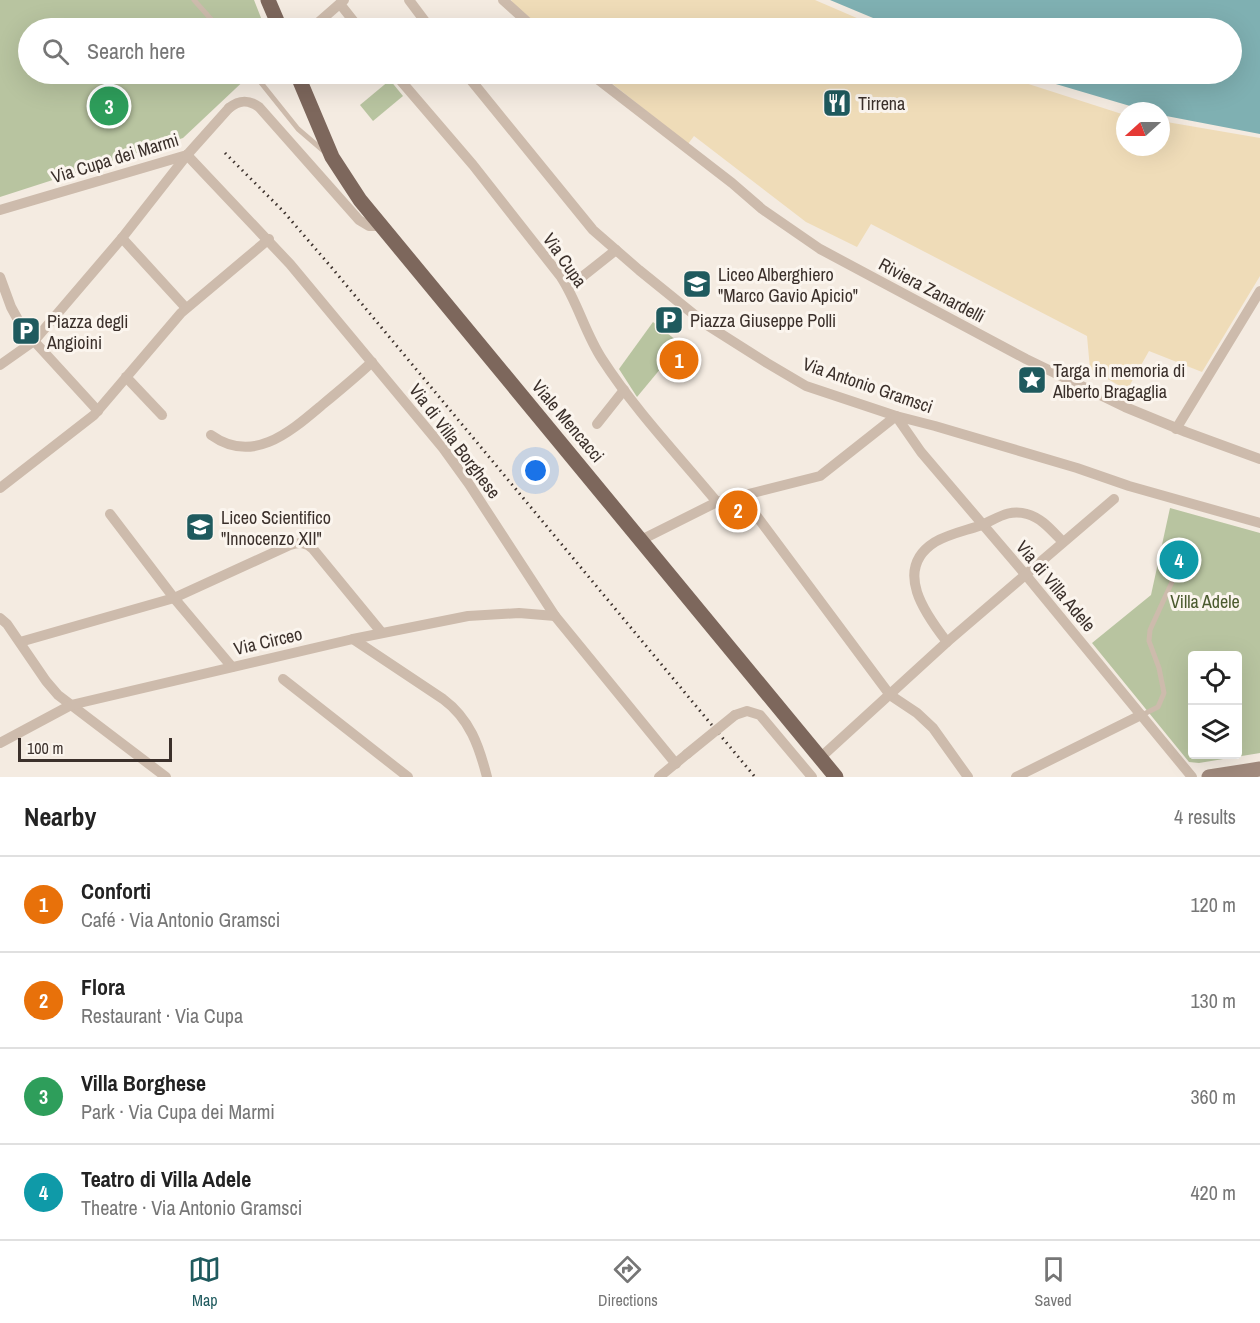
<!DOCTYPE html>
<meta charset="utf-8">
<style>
body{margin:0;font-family:"Archivo Narrow",sans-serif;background:#f2f2f2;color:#222}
.controls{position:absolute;right:18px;bottom:18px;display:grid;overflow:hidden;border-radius:6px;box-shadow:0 6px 24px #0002}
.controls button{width:54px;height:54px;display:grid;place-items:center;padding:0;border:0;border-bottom:2px solid #e0e0e0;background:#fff;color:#222;font:30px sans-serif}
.compass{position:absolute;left:1116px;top:102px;width:54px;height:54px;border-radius:50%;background:#fff;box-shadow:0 6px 24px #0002;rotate:249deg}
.scale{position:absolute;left:18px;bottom:15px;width:154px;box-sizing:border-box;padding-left:6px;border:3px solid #3b302b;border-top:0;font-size:16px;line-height:21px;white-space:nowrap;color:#3b302b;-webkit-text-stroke:4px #fbf5ee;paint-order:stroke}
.you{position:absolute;left:536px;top:471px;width:21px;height:21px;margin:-15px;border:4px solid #fff;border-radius:50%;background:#1a73e8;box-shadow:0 0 0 9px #1a73e833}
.badge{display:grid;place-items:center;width:39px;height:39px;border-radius:50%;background:#1f5a5e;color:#fff;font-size:20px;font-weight:700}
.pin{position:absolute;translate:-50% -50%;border:3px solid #fff;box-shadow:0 2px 6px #0006}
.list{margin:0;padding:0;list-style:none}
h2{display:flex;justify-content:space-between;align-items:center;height:78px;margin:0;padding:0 24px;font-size:26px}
h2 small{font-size:20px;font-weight:400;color:#767676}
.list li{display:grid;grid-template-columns:39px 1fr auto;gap:18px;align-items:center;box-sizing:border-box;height:96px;padding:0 24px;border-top:2px solid #e0e0e0}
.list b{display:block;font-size:22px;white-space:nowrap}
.list p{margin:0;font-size:20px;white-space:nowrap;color:#767676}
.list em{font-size:20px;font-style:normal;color:#767676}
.icon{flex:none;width:33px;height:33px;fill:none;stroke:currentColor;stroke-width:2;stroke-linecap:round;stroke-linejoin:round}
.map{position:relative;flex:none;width:1260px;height:777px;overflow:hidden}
.search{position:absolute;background:#fff;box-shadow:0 6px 24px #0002;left:18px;right:18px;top:18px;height:66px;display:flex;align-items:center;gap:15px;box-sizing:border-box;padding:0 21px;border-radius:33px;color:#767676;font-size:22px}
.sheet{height:462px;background:#fff}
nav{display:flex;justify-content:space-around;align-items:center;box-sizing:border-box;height:84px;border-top:2px solid #e0e0e0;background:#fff;font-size:16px;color:#767676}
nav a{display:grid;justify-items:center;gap:3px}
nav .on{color:#1f5a5e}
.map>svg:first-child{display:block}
</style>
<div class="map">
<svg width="1260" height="777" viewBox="0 0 1260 777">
<rect width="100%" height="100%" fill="#f4ebe1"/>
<g fill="#b8c4a0" fill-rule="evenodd">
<path d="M0 0H254L265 28H28V74H251L183 138 0 197Z"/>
<path d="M390 80 403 96 373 121 360 105Z"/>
<path d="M653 322 681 344 637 397 619 369Z"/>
<path d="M1170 508 1260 533V753L1199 763 1189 762 1092 643 1151 595ZM1192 656H1238V754H1192Z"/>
</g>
<g fill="#efdcb8">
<path d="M511 0H815L880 28H543L515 6Z"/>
<path d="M600 74H997L1125 115V147H1161V121L1260 138V276L1202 372 1149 351 1127 390 1090 369 1087 336 871 224 857 247 806 222 694 136 688 144Z"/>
</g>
<path fill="#7fb0b2" d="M830 0H1260V134L1161 115V111H1147L1022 74H1232V28H897Z"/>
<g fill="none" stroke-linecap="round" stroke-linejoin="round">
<g stroke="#cdbbac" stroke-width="5">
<path d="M194 0 219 28"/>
<path d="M254 74 298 129 326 153"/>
<path d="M1142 715 1158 707 1164 693 1159 668 1149 641 1150 630 1172 582"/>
</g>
<g stroke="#cdbbac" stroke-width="10">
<path d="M409 0 430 28"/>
<path d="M503 0 534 28"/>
<path d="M340 4 359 28"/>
<path d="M312 28 344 0"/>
<path d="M395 74 473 165 561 277C578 303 585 333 602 359 635 410 678 455 717 502"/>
<path d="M466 74 593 230 639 270 707 325 767 363 806 386 896 416 935 426 1077 468 1129 486 1260 523"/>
<path d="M591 74 732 183 762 209 820 249 1026 359 1125 407 1186 432 1260 459"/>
<path d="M229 108C239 100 248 99 259 107L359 220 369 226H382"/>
<path d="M187 155 290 264 443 448 469 484 555 616 676 764"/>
<path d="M0 210 187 155"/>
<path d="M122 238 186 308"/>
<path d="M0 277 11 307 23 329 98 411"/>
<path d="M568 288 616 250"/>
<path d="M0 365 34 341 122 238 187 155"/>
<path d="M126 377 162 415"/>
<path d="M597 424 624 390"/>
<path d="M1176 429 1260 291"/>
<path d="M211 435C253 465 290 432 322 405 339 391 356 377 372 362"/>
<path d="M0 488 94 415 181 313 269 239"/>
<path d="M741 495 890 695 917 713 933 728 968 777"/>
<path d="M110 514 174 598 232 667"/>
<path d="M641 540 717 502 820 476 896 416 921 452 1025 574 1192 777"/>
<path d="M0 618 7 624 46 681 58 695 166 777"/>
<path d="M353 639 443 699C470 719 479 746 487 777"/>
<path d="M20 642 174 598 290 545C299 542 306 542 313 549L382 633"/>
<path d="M947 642C926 615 892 569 935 542 949 534 964 531 979 526 995 520 1008 508 1027 514 1042 518 1052 531 1063 542"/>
<path d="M283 679 408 777"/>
<path d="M735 715 747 711 760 715 812 777"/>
<path d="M0 743 71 705 353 639 468 616 519 613 555 616"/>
<path d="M820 758 947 642 1114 499"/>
<path d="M659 777 687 754"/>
<path d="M1016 777 1141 715"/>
</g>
<path stroke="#a18a7d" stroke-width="15" d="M1209 777 1260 769"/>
<g stroke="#7d675c" stroke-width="15">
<path d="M268 0 280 28"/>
<path d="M297 74 332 157 360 200 836 777"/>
</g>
<path stroke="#3b302b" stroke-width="3" stroke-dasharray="1.5 4.5" stroke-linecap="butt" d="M225 153 283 211 332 268 755 777"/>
<g stroke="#cdbbac" stroke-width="10">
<path d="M187 155 229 108"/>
<path d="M687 754 735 715"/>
</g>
</g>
<defs>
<g id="restaurant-square" transform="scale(1.5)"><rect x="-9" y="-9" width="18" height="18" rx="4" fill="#1f5a5e" stroke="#fbf5ee"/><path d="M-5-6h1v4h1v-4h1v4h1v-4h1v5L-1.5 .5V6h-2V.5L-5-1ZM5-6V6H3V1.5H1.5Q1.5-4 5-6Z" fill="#fff"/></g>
<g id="school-square" transform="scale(1.5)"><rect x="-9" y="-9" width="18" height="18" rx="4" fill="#1f5a5e" stroke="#fbf5ee"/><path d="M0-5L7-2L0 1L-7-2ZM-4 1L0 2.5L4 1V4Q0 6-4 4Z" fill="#fff"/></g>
<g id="parking-square" transform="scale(1.5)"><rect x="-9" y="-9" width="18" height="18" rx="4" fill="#1f5a5e" stroke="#fbf5ee"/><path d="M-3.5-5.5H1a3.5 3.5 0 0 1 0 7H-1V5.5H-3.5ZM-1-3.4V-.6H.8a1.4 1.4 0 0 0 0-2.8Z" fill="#fff"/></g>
<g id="sight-square" transform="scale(1.5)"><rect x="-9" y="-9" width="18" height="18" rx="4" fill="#1f5a5e" stroke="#fbf5ee"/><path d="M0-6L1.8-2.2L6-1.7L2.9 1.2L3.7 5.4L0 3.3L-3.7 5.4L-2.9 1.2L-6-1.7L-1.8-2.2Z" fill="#fff"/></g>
</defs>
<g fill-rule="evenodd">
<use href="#restaurant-square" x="837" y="103"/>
<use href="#school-square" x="697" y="284"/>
<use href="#parking-square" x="669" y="320"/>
<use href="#parking-square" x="26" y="331"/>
<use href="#sight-square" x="1032" y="380"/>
<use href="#school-square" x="200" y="527"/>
</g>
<g text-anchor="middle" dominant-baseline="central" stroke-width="6" stroke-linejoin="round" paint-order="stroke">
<g font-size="18" fill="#3b302b" stroke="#fbf5ee" text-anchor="start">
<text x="858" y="103">Tirrena</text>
<text x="718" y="274">Liceo Alberghiero<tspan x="718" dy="21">"Marco Gavio Apicio"</tspan></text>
<text x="690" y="320">Piazza Giuseppe Polli</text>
<text x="47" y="321">Piazza degli<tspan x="47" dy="21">Angioini</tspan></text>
<text x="1053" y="370">Targa in memoria di<tspan x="1053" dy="21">Alberto Bragaglia</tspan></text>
<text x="221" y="517">Liceo Scientifico<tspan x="221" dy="21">"Innocenzo XII"</tspan></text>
</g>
<g font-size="18" fill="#3b302b" stroke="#fbf5ee">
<text transform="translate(115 158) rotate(-17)">Via Cupa dei Marmi</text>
<text transform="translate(565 260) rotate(55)">Via Cupa</text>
<text transform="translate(932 290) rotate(28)">Riviera Zanardelli</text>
<text transform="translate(868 385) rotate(19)">Via Antonio Gramsci</text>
<text transform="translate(568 421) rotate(50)">Viale Mencacci</text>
<text transform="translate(455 441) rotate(53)">Via di Villa Borghese</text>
<text transform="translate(1056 586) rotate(50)">Via di Villa Adele</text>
<text transform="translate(268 641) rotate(-13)">Via Circeo</text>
</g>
<g font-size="18" fill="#4a5a2e" stroke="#fbf5ee">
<text x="1205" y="601">Villa Adele</text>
</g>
</g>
</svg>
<div class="controls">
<button><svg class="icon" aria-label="locate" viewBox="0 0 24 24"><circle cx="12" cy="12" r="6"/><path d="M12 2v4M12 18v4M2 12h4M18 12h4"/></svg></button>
<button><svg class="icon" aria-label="layers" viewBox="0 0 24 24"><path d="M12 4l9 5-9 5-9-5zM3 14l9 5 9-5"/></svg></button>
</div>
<svg class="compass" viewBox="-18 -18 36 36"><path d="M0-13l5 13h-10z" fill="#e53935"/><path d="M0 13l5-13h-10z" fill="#767676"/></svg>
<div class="scale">100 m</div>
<div class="you"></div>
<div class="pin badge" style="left:679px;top:360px;background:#e8710a">1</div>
<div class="pin badge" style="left:738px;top:510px;background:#e8710a">2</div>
<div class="pin badge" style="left:109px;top:106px;background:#2e9e5b">3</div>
<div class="pin badge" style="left:1179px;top:560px;background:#0f9aa8">4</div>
<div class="search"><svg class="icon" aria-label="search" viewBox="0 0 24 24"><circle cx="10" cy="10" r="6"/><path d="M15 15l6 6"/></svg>Search here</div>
</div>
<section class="sheet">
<h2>Nearby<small>4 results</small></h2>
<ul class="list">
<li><span class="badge" style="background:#e8710a">1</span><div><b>Conforti</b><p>Café · Via Antonio Gramsci</p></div><em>120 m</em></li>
<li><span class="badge" style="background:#e8710a">2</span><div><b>Flora</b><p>Restaurant · Via Cupa</p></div><em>130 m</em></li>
<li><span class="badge" style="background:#2e9e5b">3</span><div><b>Villa Borghese</b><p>Park · Via Cupa dei Marmi</p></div><em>360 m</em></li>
<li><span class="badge" style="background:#0f9aa8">4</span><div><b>Teatro di Villa Adele</b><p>Theatre · Via Antonio Gramsci</p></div><em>420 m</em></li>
</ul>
</section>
<nav>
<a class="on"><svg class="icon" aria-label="map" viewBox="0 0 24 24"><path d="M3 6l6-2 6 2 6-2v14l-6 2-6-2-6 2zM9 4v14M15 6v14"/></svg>Map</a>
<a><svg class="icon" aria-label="directions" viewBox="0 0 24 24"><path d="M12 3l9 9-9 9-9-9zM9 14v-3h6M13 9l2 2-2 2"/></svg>Directions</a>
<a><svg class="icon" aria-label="saved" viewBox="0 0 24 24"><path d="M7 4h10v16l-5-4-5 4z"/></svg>Saved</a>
</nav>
